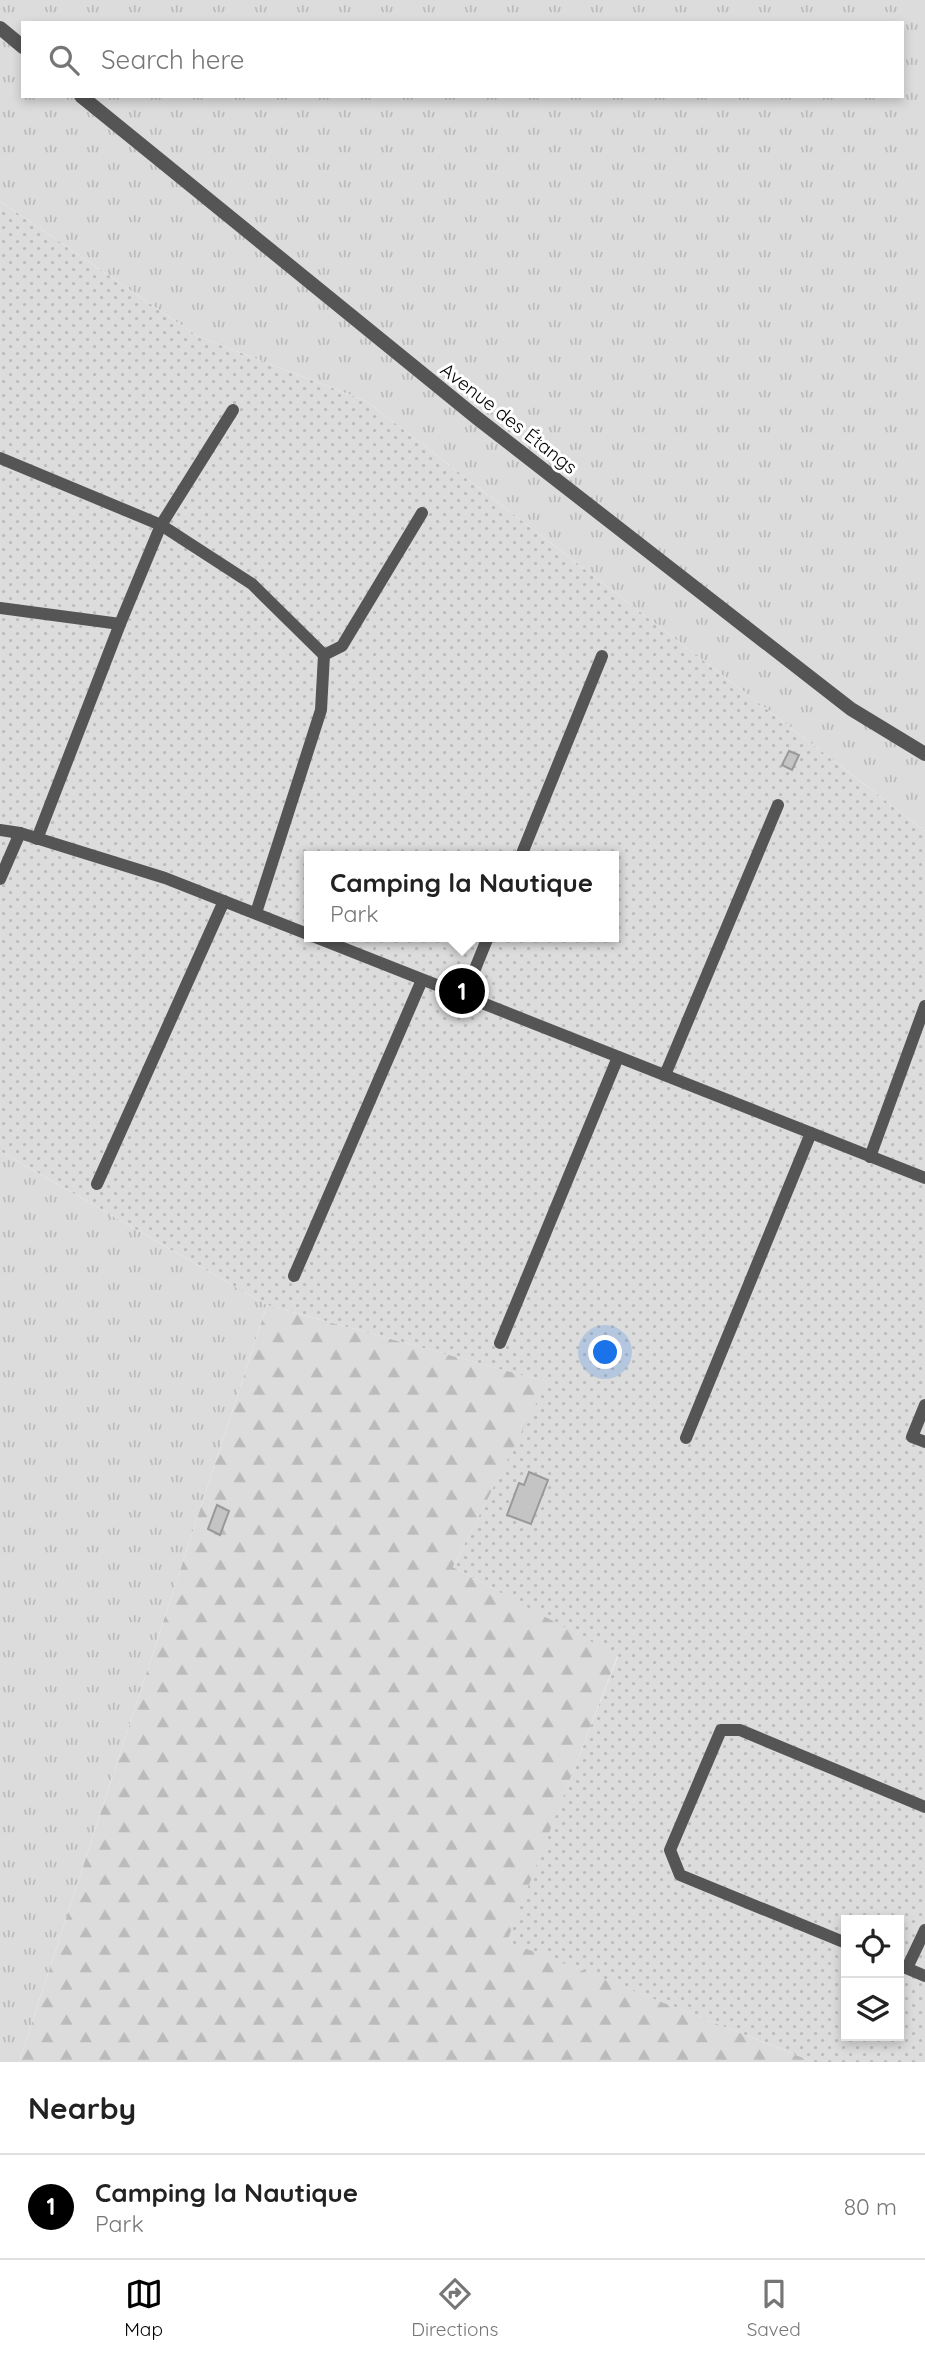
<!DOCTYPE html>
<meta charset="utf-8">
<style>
body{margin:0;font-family:Quicksand,sans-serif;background:#f6f6f6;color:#222}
.controls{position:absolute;right:21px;bottom:21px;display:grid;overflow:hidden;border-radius:0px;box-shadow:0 4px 10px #0003}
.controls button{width:63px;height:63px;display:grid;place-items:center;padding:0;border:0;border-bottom:2px solid #e0e0e0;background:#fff;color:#222;font:35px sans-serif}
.you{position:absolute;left:606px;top:1353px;width:24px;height:24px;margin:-18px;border:5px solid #fff;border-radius:50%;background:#1a73e8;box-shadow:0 0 0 10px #1a73e833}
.badge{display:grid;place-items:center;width:46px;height:46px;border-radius:50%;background:#000;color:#fff;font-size:23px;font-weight:700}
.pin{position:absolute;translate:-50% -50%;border:4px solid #fff;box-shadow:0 2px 7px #0006}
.popup{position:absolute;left:304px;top:851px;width:315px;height:91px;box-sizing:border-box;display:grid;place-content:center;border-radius:0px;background:#fff;filter:drop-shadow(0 2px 5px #0005);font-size:23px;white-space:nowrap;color:#767676}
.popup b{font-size:26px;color:#222}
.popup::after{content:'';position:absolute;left:50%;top:100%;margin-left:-14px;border:14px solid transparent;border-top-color:#fff}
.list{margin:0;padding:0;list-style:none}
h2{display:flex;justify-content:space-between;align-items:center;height:91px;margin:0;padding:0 28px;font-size:30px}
h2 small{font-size:23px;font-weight:400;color:#767676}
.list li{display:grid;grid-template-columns:46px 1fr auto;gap:21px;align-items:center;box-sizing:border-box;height:105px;padding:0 28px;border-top:2px solid #e0e0e0}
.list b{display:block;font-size:26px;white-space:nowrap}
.list p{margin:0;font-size:23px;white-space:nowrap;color:#767676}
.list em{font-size:23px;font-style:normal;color:#767676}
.icon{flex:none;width:38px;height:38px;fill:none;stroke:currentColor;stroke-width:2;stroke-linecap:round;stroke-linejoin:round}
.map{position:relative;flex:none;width:925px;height:2062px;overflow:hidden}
.search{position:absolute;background:#fff;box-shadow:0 4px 10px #0003;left:21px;right:21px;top:21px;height:77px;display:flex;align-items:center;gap:18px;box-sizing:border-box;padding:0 24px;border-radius:0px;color:#767676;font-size:26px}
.sheet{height:196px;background:#fff}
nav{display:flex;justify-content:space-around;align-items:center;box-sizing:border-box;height:98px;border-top:2px solid #e0e0e0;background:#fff;font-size:19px;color:#767676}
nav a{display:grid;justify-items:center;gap:4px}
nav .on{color:#000}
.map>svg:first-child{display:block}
</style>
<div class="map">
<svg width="925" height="2062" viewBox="0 0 925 2062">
<defs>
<pattern id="grass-tufts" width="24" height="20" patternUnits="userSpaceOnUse" patternTransform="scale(1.75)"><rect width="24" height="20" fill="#dcdcdc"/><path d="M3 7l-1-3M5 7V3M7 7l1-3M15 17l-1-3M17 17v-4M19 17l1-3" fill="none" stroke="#bbb"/></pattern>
<pattern id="forest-firs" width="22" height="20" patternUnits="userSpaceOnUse" patternTransform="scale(1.75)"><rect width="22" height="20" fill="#dcdcdc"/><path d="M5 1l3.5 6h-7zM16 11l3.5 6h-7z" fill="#bbb"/></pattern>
<pattern id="park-dots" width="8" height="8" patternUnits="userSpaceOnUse" patternTransform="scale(1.75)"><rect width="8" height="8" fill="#dcdcdc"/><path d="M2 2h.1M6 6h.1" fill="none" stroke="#bbb" stroke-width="1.8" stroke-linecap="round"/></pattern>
</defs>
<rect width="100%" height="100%" fill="#fff"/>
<g fill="url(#grass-tufts)" fill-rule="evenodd">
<path d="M0 0H925V831L366 401 197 336 0 201ZM23 23H902V96H23Z"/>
<path d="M0 1151 267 1305 19 2062H0Z"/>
</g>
<path fill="url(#forest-firs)" d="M267 1305 548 1382 453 1567 618 1655 508 1941 814 2062H19Z"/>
<path fill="url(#park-dots)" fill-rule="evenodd" d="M0 201 197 336 366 401 925 831V2062H814L507 1941 618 1656 453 1567 547 1382 267 1305 0 1151ZM310 856H614V937H310ZM846 1920H899V2036H846Z"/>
<g fill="#c4c4c4" stroke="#999" stroke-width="2">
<path d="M789 751 799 755 792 770 782 765Z"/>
<path d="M529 1472 548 1480 531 1524 507 1515 519 1483 524 1485Z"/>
<path d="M217 1505 229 1511 220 1535 208 1529Z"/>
</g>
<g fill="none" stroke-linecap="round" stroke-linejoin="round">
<g stroke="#555" stroke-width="12">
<path d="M0 458 161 525 252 584 324 655 321 710 256 913"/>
<path d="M0 608 120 624 37 839"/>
<path d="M120 624 161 525 233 410"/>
<path d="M324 655 342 646 422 513"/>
<path d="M0 830 20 833 165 878 310 935"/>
<path d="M521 856 602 656"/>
<path d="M0 879 20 833"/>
<path d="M315 937 925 1178"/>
<path d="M464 996 488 937"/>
<path d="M665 1075 778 805"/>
<path d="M870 1157 925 1006"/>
<path d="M97 1184 224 901"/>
<path d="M294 1276 422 980"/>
<path d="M500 1343 618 1057"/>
<path d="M925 1405 912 1437 925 1442"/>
<path d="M686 1438 811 1133"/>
<path d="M846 1943 680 1875 670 1850 721 1730H740L925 1807"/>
<path d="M899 1965 925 1976"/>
<path d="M907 1968 925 1930"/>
</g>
<g stroke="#555" stroke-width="14">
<path d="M0 28 23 47"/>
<path d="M81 96 477 418 851 709 925 754"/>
</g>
</g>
<g text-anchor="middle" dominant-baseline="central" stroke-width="6" stroke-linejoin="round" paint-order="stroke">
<g font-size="19" fill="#000" stroke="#fff">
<text transform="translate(509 418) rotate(38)">Avenue des Étangs</text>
</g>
</g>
</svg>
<div class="controls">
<button><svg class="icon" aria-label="locate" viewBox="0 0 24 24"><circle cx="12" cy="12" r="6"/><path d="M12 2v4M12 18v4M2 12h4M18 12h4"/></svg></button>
<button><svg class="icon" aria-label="layers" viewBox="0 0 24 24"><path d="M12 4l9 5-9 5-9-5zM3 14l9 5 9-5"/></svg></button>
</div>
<div class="you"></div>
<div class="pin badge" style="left:462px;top:991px">1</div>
<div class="popup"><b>Camping la Nautique</b>Park</div>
<div class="search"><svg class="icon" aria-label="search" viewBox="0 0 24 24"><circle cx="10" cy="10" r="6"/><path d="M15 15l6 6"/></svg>Search here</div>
</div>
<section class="sheet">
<h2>Nearby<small></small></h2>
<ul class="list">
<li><span class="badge">1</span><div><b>Camping la Nautique</b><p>Park</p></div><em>80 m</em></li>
</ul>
</section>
<nav>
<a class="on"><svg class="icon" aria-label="map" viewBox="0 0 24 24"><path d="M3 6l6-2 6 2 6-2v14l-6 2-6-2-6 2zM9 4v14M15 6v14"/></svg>Map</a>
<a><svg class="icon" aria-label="directions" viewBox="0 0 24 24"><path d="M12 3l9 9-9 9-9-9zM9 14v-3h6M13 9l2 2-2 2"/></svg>Directions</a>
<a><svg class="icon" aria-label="saved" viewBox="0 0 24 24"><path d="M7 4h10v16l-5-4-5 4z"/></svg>Saved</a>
</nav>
